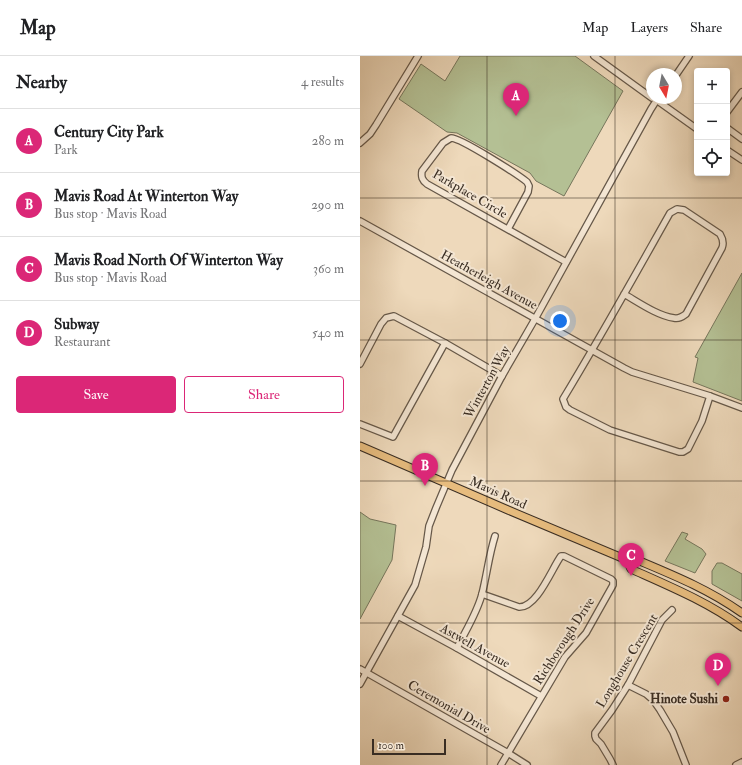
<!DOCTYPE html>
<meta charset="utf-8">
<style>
body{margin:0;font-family:"IM FELL Double Pica",serif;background:#f6f6f6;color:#202124}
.controls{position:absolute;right:12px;top:12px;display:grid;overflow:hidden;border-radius:4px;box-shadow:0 2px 6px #0003}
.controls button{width:36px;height:36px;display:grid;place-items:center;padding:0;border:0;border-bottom:1px solid #e0e0e0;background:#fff;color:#202124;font:20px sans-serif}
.compass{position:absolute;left:286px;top:12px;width:36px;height:36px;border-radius:50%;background:#fff;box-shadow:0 2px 6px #0003;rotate:170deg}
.scale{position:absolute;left:12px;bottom:10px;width:74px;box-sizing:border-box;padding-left:4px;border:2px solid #392d23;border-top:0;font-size:11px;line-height:14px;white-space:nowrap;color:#392d23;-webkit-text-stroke:3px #f4e6d3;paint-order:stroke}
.you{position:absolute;left:200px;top:265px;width:14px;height:14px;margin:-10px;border:3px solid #fff;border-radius:50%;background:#1a73e8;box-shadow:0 0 0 6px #1a73e833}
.badge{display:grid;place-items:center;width:26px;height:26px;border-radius:50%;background:#db2777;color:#fff;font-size:13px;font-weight:700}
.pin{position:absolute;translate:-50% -33px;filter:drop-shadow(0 1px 2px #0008)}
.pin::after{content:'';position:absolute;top:21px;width:14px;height:12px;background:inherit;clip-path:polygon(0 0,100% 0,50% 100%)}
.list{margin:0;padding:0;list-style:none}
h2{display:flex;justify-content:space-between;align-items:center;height:52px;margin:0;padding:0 16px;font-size:17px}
h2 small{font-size:13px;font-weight:400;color:#757577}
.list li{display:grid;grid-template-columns:26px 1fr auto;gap:12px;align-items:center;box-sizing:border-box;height:64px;padding:0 16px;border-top:1px solid #e0e0e0}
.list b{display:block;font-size:15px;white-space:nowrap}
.list p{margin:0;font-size:13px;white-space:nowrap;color:#757577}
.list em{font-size:13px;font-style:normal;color:#757577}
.actions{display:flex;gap:8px;padding:12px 16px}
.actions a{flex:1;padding:9px 0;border:1px solid #db2777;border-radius:4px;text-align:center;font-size:14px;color:#db2777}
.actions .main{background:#db2777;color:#fff}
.icon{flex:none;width:22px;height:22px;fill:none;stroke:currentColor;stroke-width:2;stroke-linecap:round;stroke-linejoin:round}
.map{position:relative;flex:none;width:382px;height:709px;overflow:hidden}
header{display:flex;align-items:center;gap:24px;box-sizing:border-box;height:56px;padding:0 20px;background:#fff;border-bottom:1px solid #e0e0e0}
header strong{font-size:19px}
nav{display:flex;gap:22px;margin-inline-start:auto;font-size:14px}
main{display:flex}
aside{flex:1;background:#fff}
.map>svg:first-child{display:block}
</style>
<header>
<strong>Map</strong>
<nav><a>Map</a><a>Layers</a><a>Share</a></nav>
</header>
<main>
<aside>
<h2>Nearby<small>4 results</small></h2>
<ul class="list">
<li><span class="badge">A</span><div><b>Century City Park</b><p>Park</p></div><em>280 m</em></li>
<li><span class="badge">B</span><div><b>Mavis Road At Winterton Way</b><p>Bus stop · Mavis Road</p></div><em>290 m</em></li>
<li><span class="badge">C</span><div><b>Mavis Road North Of Winterton Way</b><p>Bus stop · Mavis Road</p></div><em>360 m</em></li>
<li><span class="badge">D</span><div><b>Subway</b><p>Restaurant</p></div><em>540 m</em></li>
</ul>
<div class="actions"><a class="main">Save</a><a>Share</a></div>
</aside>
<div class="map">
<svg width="382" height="709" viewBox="0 0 382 709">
<rect width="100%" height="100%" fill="#eed9bb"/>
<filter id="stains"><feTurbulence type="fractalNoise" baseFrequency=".005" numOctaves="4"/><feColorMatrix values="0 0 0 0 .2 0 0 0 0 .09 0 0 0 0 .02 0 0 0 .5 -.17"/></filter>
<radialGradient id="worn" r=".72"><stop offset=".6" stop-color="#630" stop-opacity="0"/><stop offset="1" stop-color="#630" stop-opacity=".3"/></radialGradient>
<g fill="#b4c094" stroke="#76765c">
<path d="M100 0H215L263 35 204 140 176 125 170 117 97 77 87 76 39 43 61 8 85 25Z"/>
<path d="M382 217V345L333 326 338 302 335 301Z"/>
<path d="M0 456 10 463 36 469 32 504 0 563Z"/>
<path d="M322 476 328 478 325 483 342 493 346 498 335 517 305 505Z"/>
<path d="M357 507H362L382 518V545L352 528V515Z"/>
</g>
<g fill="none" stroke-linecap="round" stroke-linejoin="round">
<g stroke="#665849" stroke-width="8">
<g id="minor">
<path d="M234 0 292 42"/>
<path d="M316 19 329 0"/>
<path d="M295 43 337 73"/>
<path d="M367 56 382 36"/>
<path d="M367 72 382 83"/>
<path d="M0 87 10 78 16 69 58 0"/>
<path d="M367 94 382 104"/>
<path d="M0 165 264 312 272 316 350 340 382 352"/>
<path d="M148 173 168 136 169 130 167 126C157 118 101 82 91 82L83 87 62 115C61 121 62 124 67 128L206 206"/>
<path d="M264 238C278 246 298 260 314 262 319 263 322 261 326 258L362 192C364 187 363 183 360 178L324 154 317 153 310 157C275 219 240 282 203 343L206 351 210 354 250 374 319 396H323L328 393 342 365 350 340"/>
<path d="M0 308 21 268 26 262 34 260 85 287 142 320"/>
<path d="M0 368 33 381 85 287"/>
<path d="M122 538 159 551C177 552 192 512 201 500H204L251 523 253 525V529L226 577 205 601 141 709"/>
<path d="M38 560 97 592 181 640"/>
<path d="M97 592C106 574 117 557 122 538 127 518 129 499 135 480"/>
<path d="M0 613 148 697 167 709"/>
<path d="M0 628 55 529 66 491 69 470 76 452 92 414 142 320 175 263 291 53 298 42"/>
<path d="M268 629 286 638 293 644 300 654 313 676 326 709"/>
<path d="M253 709 250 703 241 688 236 683 235 680V677L252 654 268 629 302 564 312 554"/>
<path d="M376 709 382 706"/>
</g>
</g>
<g stroke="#392d23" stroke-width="9">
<g id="major">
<path d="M0 390 148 454 267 504 275 503C313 519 348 533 382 557"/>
<path d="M267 504 271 513C309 530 348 546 382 571"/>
</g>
</g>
<use href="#minor" stroke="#f4e6d3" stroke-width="5.5"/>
<use href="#major" stroke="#e7bc7e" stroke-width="7"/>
</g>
<path fill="none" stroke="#392d23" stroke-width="1" stroke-opacity="0.55" d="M127 0V709M255 0V709M0 142H382M0 284H382M0 425H382M0 567H382"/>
<circle fill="#8f2418" stroke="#f4e6d3" stroke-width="1.5" cx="366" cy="643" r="4"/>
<g text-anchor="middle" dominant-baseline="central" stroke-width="4" stroke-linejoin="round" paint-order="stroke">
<g font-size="13" fill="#392d23" stroke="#f4e6d3">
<text transform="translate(110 138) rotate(30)">Parkplace Circle</text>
<text transform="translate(129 224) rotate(29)">Heatherleigh Avenue</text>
<text transform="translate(127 326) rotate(-61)">Winterton Way</text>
<text transform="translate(138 437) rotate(24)">Mavis Road</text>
<text transform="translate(204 585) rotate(-57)">Richborough Drive</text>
<text transform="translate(115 590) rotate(29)">Astwell Avenue</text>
<text transform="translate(267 605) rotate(-59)">Longhouse Crescent</text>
<text transform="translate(89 651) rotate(30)">Ceremonial Drive</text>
</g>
<g font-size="13" font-weight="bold" fill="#392d23" stroke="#f4e6d3" text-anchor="end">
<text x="358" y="643">Hinote Sushi</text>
</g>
</g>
<rect width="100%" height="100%" filter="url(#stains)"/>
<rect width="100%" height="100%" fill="url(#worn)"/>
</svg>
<div class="controls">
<button>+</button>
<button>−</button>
<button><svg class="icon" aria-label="locate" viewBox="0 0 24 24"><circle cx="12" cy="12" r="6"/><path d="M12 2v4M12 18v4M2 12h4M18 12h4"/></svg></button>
</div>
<svg class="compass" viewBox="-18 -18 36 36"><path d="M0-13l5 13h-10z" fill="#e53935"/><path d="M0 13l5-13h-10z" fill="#757577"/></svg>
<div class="scale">100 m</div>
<div class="you"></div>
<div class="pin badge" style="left:156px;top:60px">A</div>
<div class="pin badge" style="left:65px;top:430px">B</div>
<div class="pin badge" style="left:271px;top:520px">C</div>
<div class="pin badge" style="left:358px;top:630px">D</div>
</div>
</main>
